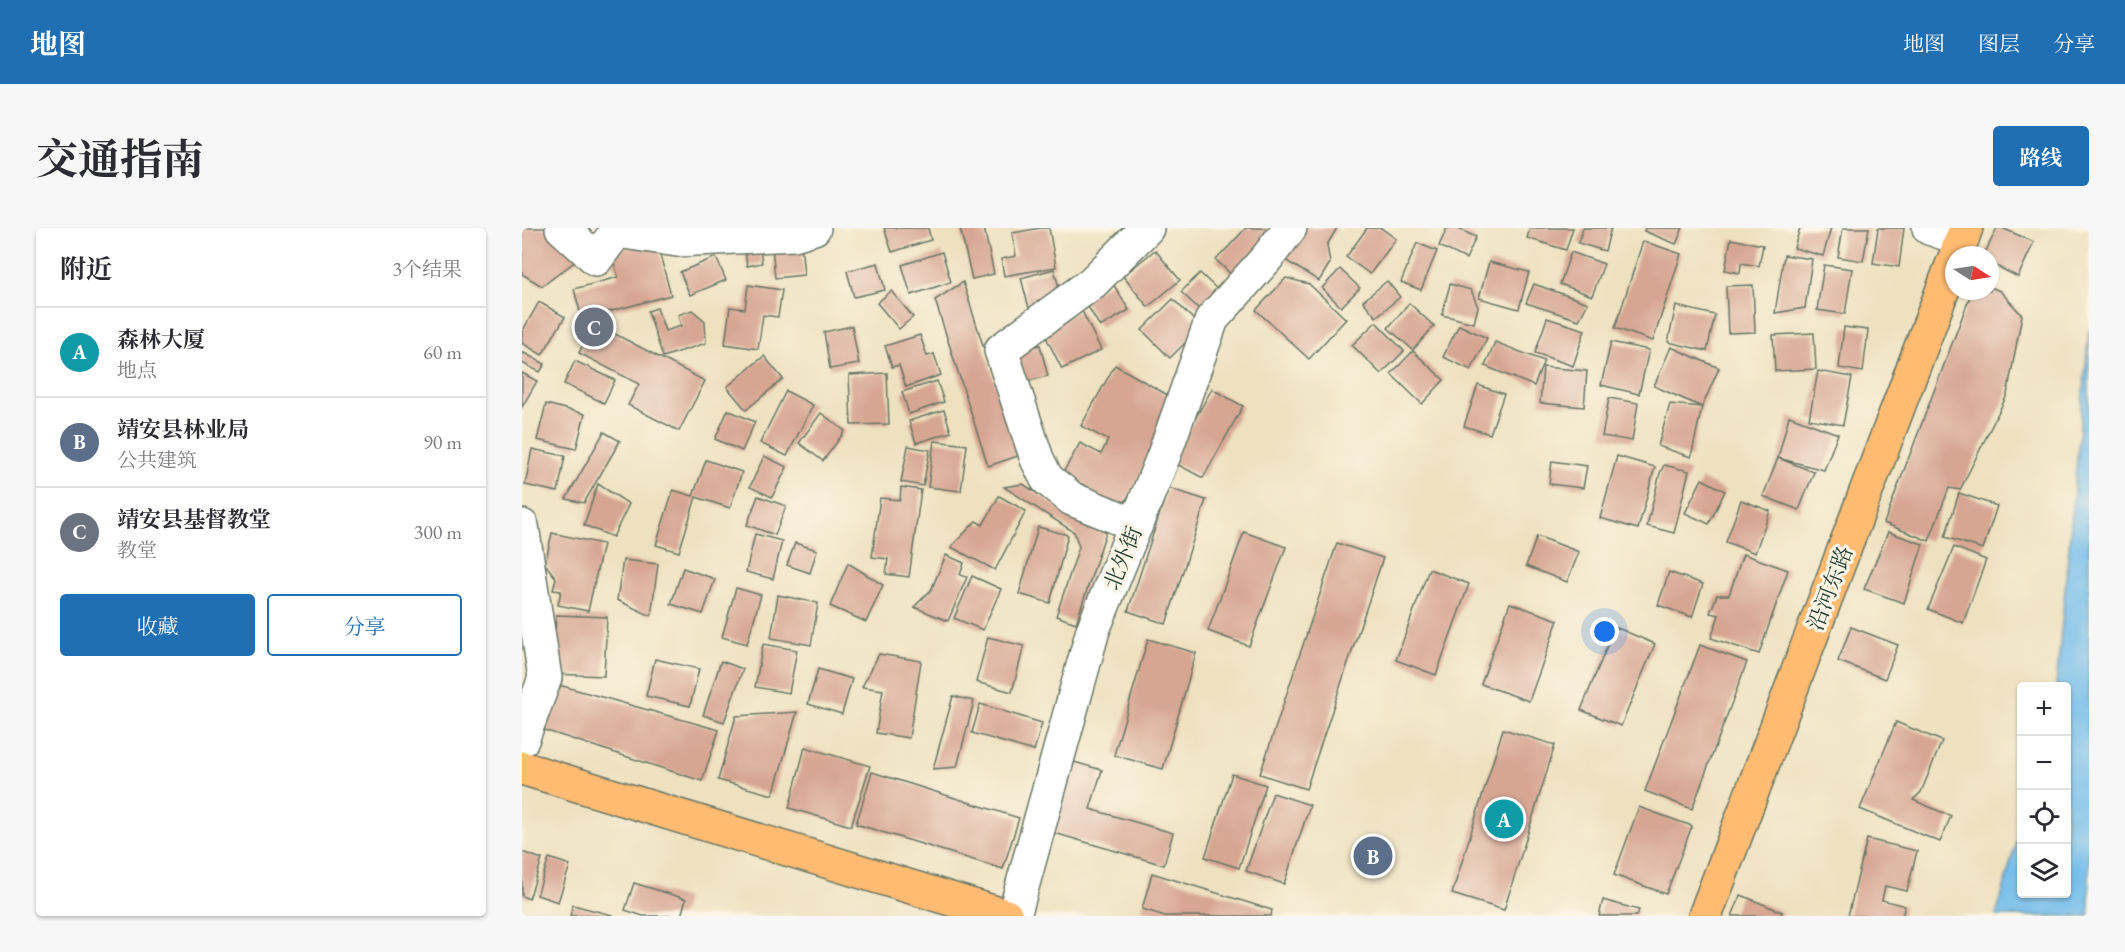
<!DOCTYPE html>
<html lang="zh">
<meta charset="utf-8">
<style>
body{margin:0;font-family:"EB Garamond","Noto Serif SC",serif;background:#f7f7f7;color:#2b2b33}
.controls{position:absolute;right:18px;bottom:18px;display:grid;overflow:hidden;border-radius:6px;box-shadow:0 2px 4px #0004}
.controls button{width:54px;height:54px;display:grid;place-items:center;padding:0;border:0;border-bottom:2px solid #e1e1e2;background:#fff;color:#2b2b33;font:30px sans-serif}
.compass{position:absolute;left:1423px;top:18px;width:54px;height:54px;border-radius:50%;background:#fff;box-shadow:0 2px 4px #0004;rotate:102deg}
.you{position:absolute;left:1083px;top:404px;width:21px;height:21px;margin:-15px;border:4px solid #fff;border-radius:50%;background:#1a73e8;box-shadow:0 0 0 9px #1a73e833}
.badge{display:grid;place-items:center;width:39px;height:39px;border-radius:50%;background:#1f6fb2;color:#fff;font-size:20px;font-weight:700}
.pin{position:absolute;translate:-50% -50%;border:3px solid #fff;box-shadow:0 2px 6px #0006}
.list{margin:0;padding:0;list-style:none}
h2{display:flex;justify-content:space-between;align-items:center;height:78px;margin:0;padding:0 24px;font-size:26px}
h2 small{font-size:20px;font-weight:400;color:#7c7c81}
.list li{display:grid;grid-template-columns:39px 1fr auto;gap:18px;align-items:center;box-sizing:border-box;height:90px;padding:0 24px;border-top:2px solid #e1e1e2}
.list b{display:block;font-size:22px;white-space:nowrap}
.list p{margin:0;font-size:20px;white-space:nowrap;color:#7c7c81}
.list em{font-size:20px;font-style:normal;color:#7c7c81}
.actions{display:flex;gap:12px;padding:18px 24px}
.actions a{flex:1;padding:14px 0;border:2px solid #1f6fb2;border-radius:6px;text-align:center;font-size:21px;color:#1f6fb2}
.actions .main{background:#1f6fb2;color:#fff}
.icon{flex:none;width:33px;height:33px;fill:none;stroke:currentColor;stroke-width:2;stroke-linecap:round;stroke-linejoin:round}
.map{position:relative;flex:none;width:1567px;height:688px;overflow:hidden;border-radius:6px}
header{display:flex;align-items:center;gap:36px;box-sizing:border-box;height:84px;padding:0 30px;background:#1f6fb2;color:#fff}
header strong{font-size:28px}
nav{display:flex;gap:33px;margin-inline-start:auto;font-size:21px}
.intro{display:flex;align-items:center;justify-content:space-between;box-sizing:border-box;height:144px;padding:0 36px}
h1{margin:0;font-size:42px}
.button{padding:15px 27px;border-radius:6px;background:#1f6fb2;color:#fff;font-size:21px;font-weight:700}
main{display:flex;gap:36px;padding:0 36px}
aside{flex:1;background:#fff;border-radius:6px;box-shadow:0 2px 4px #0004}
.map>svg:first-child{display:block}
</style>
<header>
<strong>地图</strong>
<nav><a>地图</a><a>图层</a><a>分享</a></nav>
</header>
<div class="intro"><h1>交通指南</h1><a class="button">路线</a></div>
<main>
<aside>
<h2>附近<small>3个结果</small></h2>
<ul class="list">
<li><span class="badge" style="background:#0f9aa8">A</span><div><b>森林大厦</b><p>地点</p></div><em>60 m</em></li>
<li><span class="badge" style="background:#5c6f8a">B</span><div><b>靖安县林业局</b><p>公共建筑</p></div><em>90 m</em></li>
<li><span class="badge" style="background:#6b7280">C</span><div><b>靖安县基督教堂</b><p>教堂</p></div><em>300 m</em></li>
</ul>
<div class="actions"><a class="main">收藏</a><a>分享</a></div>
</aside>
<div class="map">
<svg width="1567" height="688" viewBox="0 0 1567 688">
<rect width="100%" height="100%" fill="#fcf5e5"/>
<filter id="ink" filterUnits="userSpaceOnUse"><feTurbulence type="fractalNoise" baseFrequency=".0167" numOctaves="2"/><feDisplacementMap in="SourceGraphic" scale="12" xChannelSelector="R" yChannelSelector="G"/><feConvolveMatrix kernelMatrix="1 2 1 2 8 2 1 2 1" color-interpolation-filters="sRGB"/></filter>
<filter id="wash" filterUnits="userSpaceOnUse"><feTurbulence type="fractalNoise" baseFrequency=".008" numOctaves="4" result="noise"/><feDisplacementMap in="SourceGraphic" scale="24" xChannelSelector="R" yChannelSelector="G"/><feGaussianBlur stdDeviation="1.35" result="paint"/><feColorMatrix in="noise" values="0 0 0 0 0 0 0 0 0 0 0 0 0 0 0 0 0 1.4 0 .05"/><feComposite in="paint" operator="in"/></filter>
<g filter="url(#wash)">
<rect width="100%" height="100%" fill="#eee1c0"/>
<path fill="#72bceb" stroke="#487c90" stroke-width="1.5" d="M1567 101V688H1474L1499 596 1500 666H1544V458H1534Z"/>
<g id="blocks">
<g fill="#d7a693">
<path d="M0 0H34L62 27 20 58 0 46Z"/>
<path d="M362 0H406L409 12 370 24Z"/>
<path d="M438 0H462L472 46 450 51Z"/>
<path d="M518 0H527L534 39 482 48 479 31 494 28 490 5Z"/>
<path d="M724 0H744L751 6 711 48 694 32Z"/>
<path d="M783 0H815L805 17 808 35 797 53 763 32Z"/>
<path d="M845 0H859L874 11 848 46 824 29Z"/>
<path d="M925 0H934L954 9 944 31 917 18Z"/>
<path d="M1008 0H1051L1044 22 1005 10Z"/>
<path d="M1061 0H1089L1083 23 1056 15Z"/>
<path d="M1123 0H1161L1154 16 1122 3Z"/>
<path d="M1278 0H1309L1301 28 1272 20Z"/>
<path d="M1321 0H1347L1341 33 1316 29Z"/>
<path d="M1356 0H1382L1377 39 1351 35Z"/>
<path d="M1475 0H1480L1512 14 1496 49 1468 35V27H1462Z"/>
<path d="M1209 11 1241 17 1237 38 1219 35 1218 45 1203 42Z"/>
<path d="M134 12 149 67 60 91 52 61 96 49 89 24Z"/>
<path d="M1121 13 1159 26 1131 113 1093 100Z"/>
<path d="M237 14 240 35 225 38 222 16Z"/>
<path d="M279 15 282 47 253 50 250 18Z"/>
<path d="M895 15 915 23 899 62 879 54Z"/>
<path d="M633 22 658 52 626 79 601 48Z"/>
<path d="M420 24 429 54 389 67 380 37Z"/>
<path d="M1049 24 1082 36 1070 68 1038 56Z"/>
<path d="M1262 27 1290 31 1283 80 1253 85Z"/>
<path d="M194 29 204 52 168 67 158 44Z"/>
<path d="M967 34 1007 44 997 81 957 70Z"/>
<path d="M356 35 363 62 332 69 325 43Z"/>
<path d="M1302 37 1330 41 1323 86 1295 82Z"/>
<path d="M532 41 541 75 508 84 499 50Z"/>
<path d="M818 41 838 60 819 79 800 60Z"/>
<path d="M678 45 697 63 679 83 659 64Z"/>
<path d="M764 50 787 56 824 91 787 131 734 82Z"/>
<path d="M865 53 878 69 854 89 841 73Z"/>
<path d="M441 54 496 228 466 238 413 72Z"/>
<path d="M590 54 607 82 578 99 561 70Z"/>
<path d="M928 56 949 62 956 79 952 95 920 87Z"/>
<path d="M1012 56 1066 75 1057 92 1004 75Z"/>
<path d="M226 57 260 62 256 89 241 87 236 121 203 116 208 79 223 81Z"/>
<path d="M1231 57 1233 104 1206 105 1204 58Z"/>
<path d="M1468 59 1478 63 1500 87 1485 167 1438 262 1427 260 1407 313 1362 295 1450 63H1468Z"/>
<path d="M369 63 391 89 377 101 355 75Z"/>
<path d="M651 71 679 99 648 130 620 102Z"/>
<path d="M17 74 43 89 20 127 0 115V104Z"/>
<path d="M887 75 912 98 891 122 866 100Z"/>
<path d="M1154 78 1193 87 1185 123 1146 114Z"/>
<path d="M135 80 143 103 159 98 156 87 170 82 183 93 184 115 141 129 126 83Z"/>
<path d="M559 81 579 122 540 141 520 101Z"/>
<path d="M1025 90 1063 102 1051 138 1013 125Z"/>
<path d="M854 94 882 123 859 146 830 117Z"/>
<path d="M72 95 183 153 157 203 106 177 117 156 57 125Z"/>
<path d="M937 97 965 110 949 142 921 129Z"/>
<path d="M330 98 337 136 308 141 302 104Z"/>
<path d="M1322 99 1346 102 1341 144 1317 140Z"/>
<path d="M1292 105 1294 141 1253 143 1251 107Z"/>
<path d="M398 107 405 128 412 126 419 147 384 159 377 137 370 139 363 118Z"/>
<path d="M973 114 1022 133 1012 158 963 138Z"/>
<path d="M1089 114 1127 122 1117 166 1079 157Z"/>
<path d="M518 117 526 148 497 155 489 125Z"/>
<path d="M1149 119 1197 140 1180 179 1169 229 1136 218 1148 176 1180 179 1132 158Z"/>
<path d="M891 123 922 152 900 176 869 146Z"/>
<path d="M0 124 23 136 18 144 0 135Z"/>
<path d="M242 128 261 151 224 182 205 159Z"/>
<path d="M53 133 93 152 82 175 42 156Z"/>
<path d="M593 137 658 174 597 285 537 252 558 215 579 226 586 212 559 198Z"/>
<path d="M1021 139 1065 143 1062 179 1018 175Z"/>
<path d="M1296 143 1330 149 1321 197 1287 191Z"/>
<path d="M0 145 15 153 0 179Z"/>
<path d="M365 145 367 196 329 197 327 147Z"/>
<path d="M415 153 422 174 387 186 380 164Z"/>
<path d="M956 157 982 166 968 206 942 198Z"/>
<path d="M690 161 721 178 681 250 649 233Z"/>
<path d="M264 163 291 177 265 228 238 215Z"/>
<path d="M1087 170 1116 175 1110 213 1080 208Z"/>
<path d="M24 176 63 186 54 221 15 212Z"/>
<path d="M206 182 233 194 220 223 193 211Z"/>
<path d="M422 182 429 204 394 215 387 193Z"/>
<path d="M299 185 323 203 301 233 277 215Z"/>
<path d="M1267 188 1316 206 1302 242 1256 230 1292 244 1277 282 1241 268 1256 230Z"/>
<path d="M82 204 98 213 62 275 44 271Z"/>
<path d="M412 213 445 217 439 263 406 259Z"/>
<path d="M386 218 408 222 401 258 379 254Z"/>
<path d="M10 221 43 228 36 264 3 257Z"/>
<path d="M242 228 265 239 250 269 228 259Z"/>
<path d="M1095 228 1133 239 1116 301 1078 290Z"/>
<path d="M184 232 220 244 208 280 174 269 157 324 134 317 151 262 171 268Z"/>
<path d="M1030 233 1065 238 1061 260 1027 256Z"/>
<path d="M1142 237 1167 243 1152 305 1125 298 1138 245Z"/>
<path d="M1180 251 1203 263 1187 296 1163 285Z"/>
<path d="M76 256 107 276 91 309 62 297Z"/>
<path d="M501 256 545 285 586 298 554 395 534 388 557 319 552 304 482 259Z"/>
<path d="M379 259 399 262 387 349 364 346 366 331 350 329 358 270 378 272Z"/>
<path d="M646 260 684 272 644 396 606 383Z"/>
<path d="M1437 265 1475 278 1461 321 1423 309Z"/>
<path d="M236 268 264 278 253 307 225 297Z"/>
<path d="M477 268 504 283 473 342 429 319 454 293 461 297Z"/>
<path d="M1219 272 1248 283 1233 325 1204 314Z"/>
<path d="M516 299 546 307 528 375 497 366Z"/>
<path d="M722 304 764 319 727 418 686 403Z"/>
<path d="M1366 304 1401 316 1382 375 1342 361Z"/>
<path d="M30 305 81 316 66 383 36 377 39 363 31 362 34 350 23 336Z"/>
<path d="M233 306 260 313 251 351 224 344Z"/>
<path d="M1015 308 1057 324 1045 354 1004 338Z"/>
<path d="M273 315 295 322 288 345 265 337Z"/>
<path d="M815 315 861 330 784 561 738 546Z"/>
<path d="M1432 319 1464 332 1441 395 1406 381Z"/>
<path d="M1221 326 1266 342 1237 426 1189 410 1197 387 1188 385 1195 367H1207Z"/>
<path d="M424 327 442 335 438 347 445 349 426 393 392 379 409 362Z"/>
<path d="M101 332 136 336 129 388 95 372Z"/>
<path d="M326 335 361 357 344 394 308 378Z"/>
<path d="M161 340 193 351 181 386 149 376Z"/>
<path d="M907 341 947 356 914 447 874 432Z"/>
<path d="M1147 344 1181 356 1170 389 1136 377Z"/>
<path d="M450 348 479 361 461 402 432 390Z"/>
<path d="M214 360 239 367 225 416 200 409Z"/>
<path d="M256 367 296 375 289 417 249 410Z"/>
<path d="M988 375 1036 392 1007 473 959 456Z"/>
<path d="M34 387 85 389 82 448 31 446Z"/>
<path d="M1093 399 1133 416 1099 498 1059 482Z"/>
<path d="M1329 399 1376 417 1363 451 1316 433Z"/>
<path d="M466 409 502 418 490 464 454 454Z"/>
<path d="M626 411 674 425 641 541 592 527Z"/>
<path d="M241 416 275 422 267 465 233 459Z"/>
<path d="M1178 417 1225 434 1170 581 1123 563Z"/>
<path d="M357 426 399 433 387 510 354 505 361 462 340 459Z"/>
<path d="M133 431 177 441 168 478 124 468Z"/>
<path d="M199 433 221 441 202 494 181 487Z"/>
<path d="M296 441 330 451 320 486 286 476Z"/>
<path d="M37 457 197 502 180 553 22 502Z"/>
<path d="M431 468 452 473 435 539 411 541Z"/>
<path d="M458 476 520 495 512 523 450 505Z"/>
<path d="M275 484 251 567 196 552 214 488Z"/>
<path d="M1374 494 1420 513 1399 564 1391 572 1429 588 1418 614 1338 581Z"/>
<path d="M981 501 1033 517 982 682 930 666Z"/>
<path d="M283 519 348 538 329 598 267 580Z"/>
<path d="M552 534 580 542 568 581 651 605 642 637 532 605Z"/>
<path d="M350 544 497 590 481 641 334 596Z"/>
<path d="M710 546 744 557 717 640 683 629Z"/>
<path d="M751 565 788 577 762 656 724 643Z"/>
<path d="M1117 579 1170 598 1144 666 1092 647Z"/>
<path d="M1345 611 1395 623 1385 663 1363 658 1360 672 1383 678 1380 688H1326Z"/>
<path d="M0 624 20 631 7 671 0 668Z"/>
<path d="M27 630 48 637 36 674 15 667Z"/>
<path d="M630 645 750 682 749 688H643L620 681Z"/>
<path d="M112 655 164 671 159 688H121L103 682Z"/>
<path d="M1219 667 1260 684 1258 688H1210Z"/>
<path d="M1081 672 1117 682 1115 688H1077Z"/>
<path d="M51 677 90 687V688H48Z"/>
</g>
</g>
</g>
<g filter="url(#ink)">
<use href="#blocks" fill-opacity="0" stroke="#677665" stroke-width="1.5"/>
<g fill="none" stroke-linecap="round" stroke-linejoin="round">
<g stroke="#677665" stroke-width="36">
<g id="minor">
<path d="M40 0 74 31 95 3 155 12 272 6 292 0"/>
<path d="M1407 0 1440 11"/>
<path d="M614 297 550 271 525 251 515 231 479 122 570 55 625 0"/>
<path d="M0 298 23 450 0 512"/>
<path d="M492 688 571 402 642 227 690 91 744 31 768 0"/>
</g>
</g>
<g stroke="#677665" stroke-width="36">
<g id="major">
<path d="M1434 27 1444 0"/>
<path d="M0 540 484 688"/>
<path d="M1183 688 1432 32"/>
</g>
</g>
<use href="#minor" stroke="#fff" stroke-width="33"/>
<use href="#major" stroke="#febb71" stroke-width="33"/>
</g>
</g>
<g text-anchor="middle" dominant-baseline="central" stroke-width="6" stroke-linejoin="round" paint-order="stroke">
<g font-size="22" fill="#1f3d34" stroke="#fcf5e5">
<text transform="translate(601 330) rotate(-68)">北外街</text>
<text transform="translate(1308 360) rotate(-69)">沿河东路</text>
</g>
</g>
</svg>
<div class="controls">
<button>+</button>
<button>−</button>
<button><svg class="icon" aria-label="locate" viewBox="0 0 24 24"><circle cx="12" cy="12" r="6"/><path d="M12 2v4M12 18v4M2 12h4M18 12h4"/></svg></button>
<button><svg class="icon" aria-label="layers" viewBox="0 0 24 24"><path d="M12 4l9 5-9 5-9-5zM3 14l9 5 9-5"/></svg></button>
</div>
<svg class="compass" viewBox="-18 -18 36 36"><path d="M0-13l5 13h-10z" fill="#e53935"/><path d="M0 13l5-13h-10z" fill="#7c7c81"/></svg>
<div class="you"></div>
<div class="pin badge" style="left:982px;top:591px;background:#0f9aa8">A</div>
<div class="pin badge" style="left:851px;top:628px;background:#5c6f8a">B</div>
<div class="pin badge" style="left:72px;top:99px;background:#6b7280">C</div>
</div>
</main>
